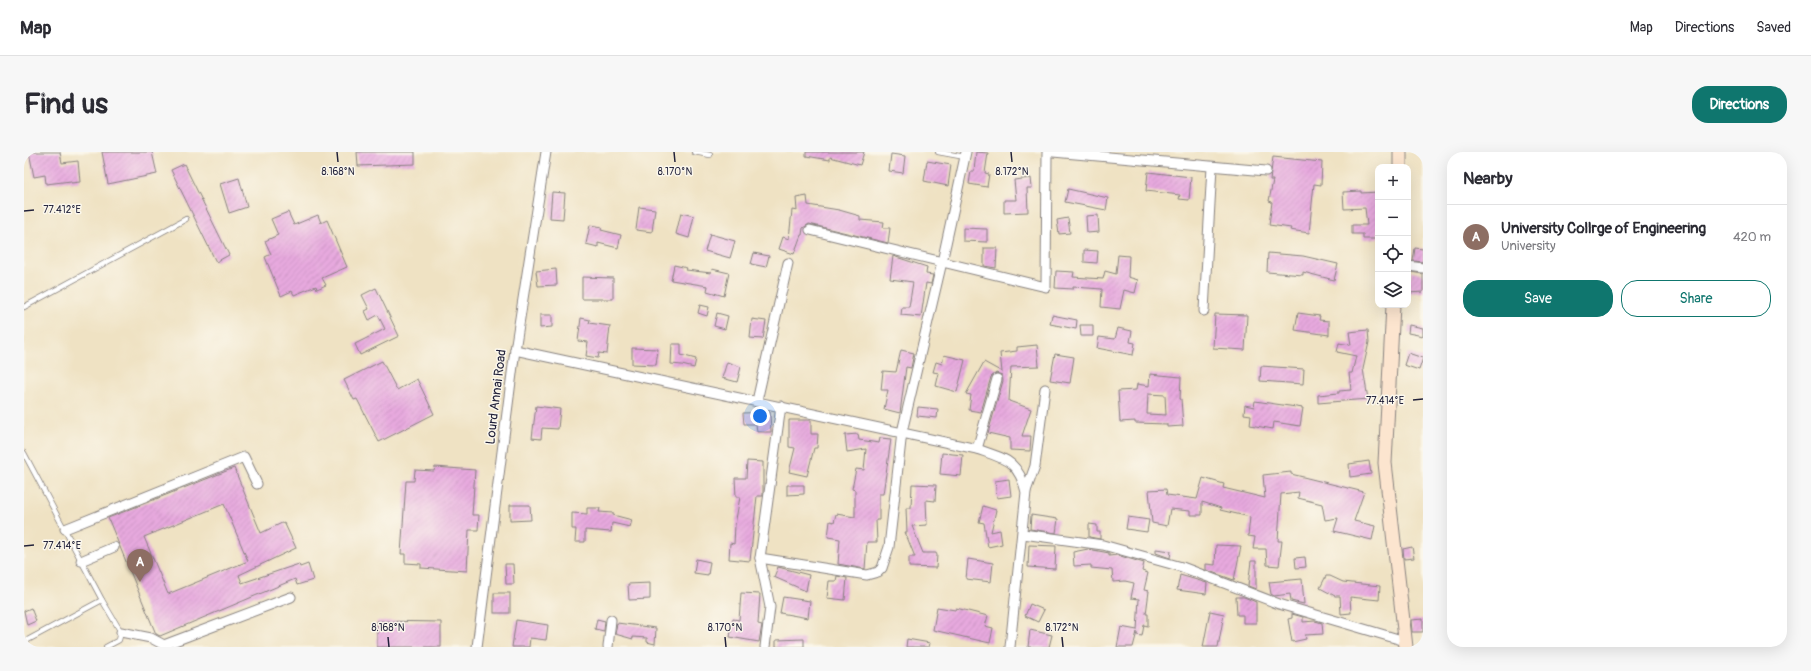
<!DOCTYPE html>
<meta charset="utf-8">
<style>
body{margin:0;font-family:Pangolin,sans-serif;background:#f7f7f7;color:#2b2b33}
.controls{position:absolute;right:12px;top:12px;display:grid;overflow:hidden;border-radius:8px;box-shadow:0 4px 16px #0002}
.controls button{width:36px;height:36px;display:grid;place-items:center;padding:0;border:0;border-bottom:1px solid #e1e1e2;background:#fff;color:#2b2b33;font:20px sans-serif}
.you{position:absolute;left:736px;top:264px;width:14px;height:14px;margin:-10px;border:3px solid #fff;border-radius:50%;background:#1a73e8;box-shadow:0 0 0 6px #1a73e833}
.badge{display:grid;place-items:center;width:26px;height:26px;border-radius:50%;background:#0f766e;color:#fff;font-size:13px;font-weight:700}
.pin{position:absolute;translate:-50% -33px;filter:drop-shadow(0 1px 2px #0008)}
.pin::after{content:'';position:absolute;top:21px;width:14px;height:12px;background:inherit;clip-path:polygon(0 0,100% 0,50% 100%)}
.list{margin:0;padding:0;list-style:none}
h2{display:flex;justify-content:space-between;align-items:center;height:52px;margin:0;padding:0 16px;font-size:17px}
h2 small{font-size:13px;font-weight:400;color:#7c7c81}
.list li{display:grid;grid-template-columns:26px 1fr auto;gap:12px;align-items:center;box-sizing:border-box;height:64px;padding:0 16px;border-top:1px solid #e1e1e2}
.list b{display:block;font-size:15px;white-space:nowrap}
.list p{margin:0;font-size:13px;white-space:nowrap;color:#7c7c81}
.list em{font-size:13px;font-style:normal;color:#7c7c81}
.actions{display:flex;gap:8px;padding:12px 16px}
.actions a{flex:1;padding:9px 0;border:1px solid #0f766e;border-radius:16px;text-align:center;font-size:14px;color:#0f766e}
.actions .main{background:#0f766e;color:#fff}
.icon{flex:none;width:22px;height:22px;fill:none;stroke:currentColor;stroke-width:2;stroke-linecap:round;stroke-linejoin:round}
.map{position:relative;flex:none;width:1399px;height:495px;overflow:hidden;border-radius:16px}
header{display:flex;align-items:center;gap:24px;box-sizing:border-box;height:56px;padding:0 20px;background:#fff;border-bottom:1px solid #e1e1e2}
header strong{font-size:19px}
nav{display:flex;gap:22px;margin-inline-start:auto;font-size:14px}
.intro{display:flex;align-items:center;justify-content:space-between;box-sizing:border-box;height:96px;padding:0 24px}
h1{margin:0;font-size:28px}
.button{padding:10px 18px;border-radius:16px;background:#0f766e;color:#fff;font-size:14px;font-weight:700}
main{display:flex;gap:24px;padding:0 24px}
aside{flex:1;background:#fff;border-radius:16px;box-shadow:0 4px 16px #0002}
.map>svg:first-child{display:block}
</style>
<header>
<strong>Map</strong>
<nav><a>Map</a><a>Directions</a><a>Saved</a></nav>
</header>
<div class="intro"><h1>Find us</h1><a class="button">Directions</a></div>
<main>
<div class="map">
<svg width="1399" height="495" viewBox="0 0 1399 495">
<defs>
<pattern id="building-hatch" width="6" height="6" patternUnits="userSpaceOnUse"><rect width="6" height="6" fill="#e7a9de"/><path d="M-1 1l2-2M0 6l6-6M5 7l2-2" fill="none" stroke="#c691bf"/></pattern>
</defs>
<rect width="100%" height="100%" fill="#fbf7ec"/>
<filter id="ink" filterUnits="userSpaceOnUse"><feTurbulence type="fractalNoise" baseFrequency=".025" numOctaves="2"/><feDisplacementMap in="SourceGraphic" scale="8" xChannelSelector="R" yChannelSelector="G"/><feConvolveMatrix kernelMatrix="1 2 1 2 8 2 1 2 1" color-interpolation-filters="sRGB"/></filter>
<filter id="wash" filterUnits="userSpaceOnUse"><feTurbulence type="fractalNoise" baseFrequency=".012" numOctaves="4" result="noise"/><feDisplacementMap in="SourceGraphic" scale="16" xChannelSelector="R" yChannelSelector="G"/><feGaussianBlur stdDeviation="0.9" result="paint"/><feColorMatrix in="noise" values="0 0 0 0 0 0 0 0 0 0 0 0 0 0 0 0 0 1.4 0 .05"/><feComposite in="paint" operator="in"/></filter>
<g filter="url(#wash)">
<rect width="100%" height="100%" fill="#efe2c3"/>
<g id="blocks">
<g fill="url(#building-hatch)" fill-rule="evenodd">
<path d="M5 0H36L38 11 54 9 56 30 47 31V29L22 32 21 23 10 25Z"/>
<path d="M78 0H128L133 22 84 32Z"/>
<path d="M333 0H391V12L334 14Z"/>
<path d="M782 0H840L836 13 806 5V8L782 4Z"/>
<path d="M952 0 964 1 961 21 965 22 963 35 945 32 947 19H950Z"/>
<path d="M867 2 881 4 879 21 865 19Z"/>
<path d="M1249 5 1298 10 1297 33 1290 32 1285 81 1266 78 1267 76 1245 73 1248 50 1245 49 1249 28H1246Z"/>
<path d="M903 9 927 13 924 34 900 29Z"/>
<path d="M160 12 205 103 192 110 147 18Z"/>
<path d="M1124 20 1167 25 1165 48 1155 47 1156 43 1122 39Z"/>
<path d="M215 26 223 55 205 61 196 32Z"/>
<path d="M1007 26 1008 36H1003L1004 60 980 61V48H992L990 28Z"/>
<path d="M1044 37 1084 46 1082 58 1041 50Z"/>
<path d="M1337 39V41L1354 40V87H1339V82H1328V73H1343L1341 56 1320 57 1319 40Z"/>
<path d="M528 40 541 41 539 67 526 66Z"/>
<path d="M783 44 784 53 815 58 836 64V68L860 70 859 76H866L864 91 785 72 779 76 778 83H777L770 102 755 97 759 85 765 87 768 58 773 59 772 46Z"/>
<path d="M615 55 631 57 628 80 612 78Z"/>
<path d="M264 60 270 73 294 63 297 71 303 68 323 115 298 126 302 133 293 137 292 134 270 143 268 139 257 144 241 105 247 102 241 89 254 83 247 67Z"/>
<path d="M657 61 670 64 665 86 652 82Z"/>
<path d="M1074 63 1075 80 1063 81 1062 64Z"/>
<path d="M1044 66 1046 81 1035 82 1033 68Z"/>
<path d="M566 73 578 75 577 78 597 83 594 96 574 91V95L562 92Z"/>
<path d="M939 76 963 77V90L939 89Z"/>
<path d="M686 82 711 89 706 106 681 99Z"/>
<path d="M960 96H973L972 116 960 114Z"/>
<path d="M1391 96 1399 97V110L1389 109Z"/>
<path d="M1060 98 1074 99 1073 111 1060 110Z"/>
<path d="M730 101 745 104 742 115 727 112Z"/>
<path d="M1244 101 1279 104 1314 112 1310 128 1279 120V123L1243 120Z"/>
<path d="M1094 103 1105 104 1104 125 1114 128 1111 141 1100 138 1096 157 1077 155 1078 137 1049 135V137L1031 136 1032 119 1050 120 1049 125 1079 127 1081 119 1092 122Z"/>
<path d="M869 104 903 115 902 122 909 123 907 132 902 131 897 165 877 163 878 155H885L889 130 866 127Z"/>
<path d="M650 113 663 116 662 118 687 121 688 117 705 121 700 144 683 139 684 134 647 128Z"/>
<path d="M532 117 533 133 514 134 512 119Z"/>
<path d="M1387 120 1399 122V140L1384 141V125H1387Z"/>
<path d="M558 125 589 126V147H558Z"/>
<path d="M352 136 375 184 336 203 331 192 361 177 354 163 345 168 341 159 345 157 338 143Z"/>
<path d="M676 153 685 155 683 164 674 161Z"/>
<path d="M693 161 704 164 701 177 690 174Z"/>
<path d="M1274 161 1296 164 1295 168 1305 169V183L1271 178Z"/>
<path d="M1191 162 1223 163 1221 198 1189 196Z"/>
<path d="M516 163H528V175L516 176Z"/>
<path d="M1028 163 1053 168 1052 177 1026 172Z"/>
<path d="M557 166 566 168 565 171 586 174 583 202 575 201 574 206 562 204 564 190 554 189Z"/>
<path d="M728 167 742 169 739 187 726 186Z"/>
<path d="M1056 173H1069V184H1057Z"/>
<path d="M1385 173 1399 176V184L1384 181Z"/>
<path d="M1094 176 1108 179 1106 190 1111 191 1109 203 1073 196 1075 185 1091 187Z"/>
<path d="M1344 178 1345 190 1339 217 1344 247 1294 251V243L1315 241V239L1327 238 1325 221H1328L1332 204 1313 200 1315 191 1327 193 1325 180Z"/>
<path d="M648 192H657V203L672 207 670 216 658 213 647 212Z"/>
<path d="M1013 193 1015 214 987 215 985 249 1007 257 998 284H1007L1006 299 986 298V286L964 281 979 229 978 223 972 221 967 225 957 260 945 258 947 243 942 242 960 210 978 220 976 201 993 199V195Z"/>
<path d="M608 196 634 197 632 213 608 212Z"/>
<path d="M877 198 890 201 887 216 882 215 876 261 860 257 864 238H857L859 219 872 220Z"/>
<path d="M1384 201 1399 206 1395 218 1380 213Z"/>
<path d="M1031 202 1050 205 1046 231 1026 228Z"/>
<path d="M920 203 941 208 933 240 912 234 915 221 909 220 912 210 918 212Z"/>
<path d="M358 209 373 238 393 227 410 262 355 290 333 247 330 248 320 228Z"/>
<path d="M703 210 717 215 713 230 698 226Z"/>
<path d="M1237 214 1280 217 1279 232 1236 229Z"/>
<path d="M1126 222 1157 225 1156 247H1157L1159 274 1143 275V272L1111 271V269L1096 270 1094 239 1112 238 1113 232 1125 234ZM1124 242 1141 243 1142 263 1123 262Z"/>
<path d="M1231 249 1279 256 1276 274 1250 270 1249 277 1226 273 1227 263 1220 262 1221 253 1230 255Z"/>
<path d="M512 254 536 257 534 277 518 276 517 287 508 286Z"/>
<path d="M894 255 914 257 913 266 893 264Z"/>
<path d="M746 260 747 280H733L732 272H720L719 261Z"/>
<path d="M765 268H787V282H794L793 296H790L783 324 765 320 771 296 765 295Z"/>
<path d="M834 282 835 288 855 291 856 286 867 287 859 342H855V368H852L853 390H843L841 417 814 412 816 387 804 385 806 369 810 370 812 362 831 365V338L828 337 832 317 840 318 842 297 823 300 821 283Z"/>
<path d="M918 301 939 303 937 324 916 322Z"/>
<path d="M723 309 739 310V344H733L726 409 705 407 706 391 710 392 711 373 716 345H712L711 326H722Z"/>
<path d="M1345 309 1347 322 1326 325 1325 312Z"/>
<path d="M411 315 451 318 448 363H455L454 378H445L443 419 397 416V412L381 411V402H377L382 329H390L391 318 410 319Z"/>
<path d="M210 316 237 381 260 370 272 396 215 423 218 431 275 412 276 415 284 412 289 428 273 433 271 427 136 484 132 482 84 366ZM200 352 224 409 144 442 120 385Z"/>
<path d="M1267 320V322L1340 340 1330 369 1351 374 1348 388 1310 379 1314 366 1301 368 1298 352 1274 346 1275 340 1257 342 1254 389H1258L1255 414 1243 413 1242 397H1229L1231 385 1224 384 1226 365 1196 358 1197 356 1178 350V363H1166V359L1146 357 1143 374 1128 371 1125 338 1142 337 1143 343 1173 347 1179 326 1200 332 1199 336 1241 346 1239 323Z"/>
<path d="M985 327 987 344 973 346 971 329Z"/>
<path d="M888 332 912 333 911 349 902 348 903 373 888 374 899 401H912L913 403 912 416 885 415V405H891L881 380H883L882 356H887Z"/>
<path d="M763 333H780V342L763 343Z"/>
<path d="M486 353H506L507 368 486 369Z"/>
<path d="M959 354 972 358 967 380 976 378 978 392 964 395 960 371 955 370Z"/>
<path d="M563 356H576L575 360 589 361V363L608 368 606 375 588 371 587 380 561 378V390H551L552 377H548V361L563 362Z"/>
<path d="M1007 363 1034 367 1032 381 1006 377Z"/>
<path d="M1104 365 1125 368 1123 380 1102 377Z"/>
<path d="M1065 372 1073 373V380H1076V387L1065 385Z"/>
<path d="M1005 393 1032 394 1031 417 1004 415Z"/>
<path d="M1192 393 1217 394 1210 428 1182 418V412L1191 413Z"/>
<path d="M1388 395 1390 406 1380 407 1379 397Z"/>
<path d="M1064 397 1085 401V404L1093 403 1120 411 1118 419 1124 421 1120 438 1125 439 1122 462H1124V474L1120 473 1118 484 1113 483V480L1109 495H1093L1097 475 1113 478 1115 447 1107 446 1110 431 1101 429 1089 430 1088 418 1067 416V413L1050 414 1049 400Z"/>
<path d="M1132 397 1147 399 1146 406 1132 401Z"/>
<path d="M1281 405 1282 415 1272 416 1271 406Z"/>
<path d="M672 407 686 410 684 423 670 421Z"/>
<path d="M944 407 969 411 967 430 942 427Z"/>
<path d="M1227 409H1232V437L1224 434Z"/>
<path d="M481 412H489L490 432H482Z"/>
<path d="M754 415 785 423 782 439 750 425Z"/>
<path d="M1156 423 1183 431 1182 442 1153 438Z"/>
<path d="M813 424 823 426 821 448 803 446 805 429H812Z"/>
<path d="M1302 424H1306L1319 430 1356 434 1355 448 1326 445 1327 461 1317 462 1316 444H1311L1296 436Z"/>
<path d="M1278 427 1280 452 1267 449 1266 442 1250 444 1247 442 1245 430Z"/>
<path d="M626 431V447L605 448 604 432Z"/>
<rect x="470" y="441" width="16" height="20"/>
<path d="M717 441 736 442 734 472 738 473 735 490 706 485 709 467 715 468Z"/>
<path d="M759 445 786 449 784 466 756 461Z"/>
<path d="M1212 445H1220L1232 450V471H1219V463H1213Z"/>
<path d="M1006 452 1020 458 1014 470 1001 464Z"/>
<path d="M913 455 931 458 932 456 964 464 961 474 969 476 966 491 909 478Z"/>
<path d="M7 456 12 469 3 473 0 459Z"/>
<path d="M1186 459 1200 462 1194 495H1179Z"/>
<path d="M1268 462 1279 465V470L1291 469 1298 471 1299 482 1281 483 1282 487 1268 490 1264 467 1268 466Z"/>
<path d="M573 467 581 469 580 479 571 477Z"/>
<path d="M1399 467V480H1388L1387 468Z"/>
<path d="M492 468 524 473 522 488 506 486 505 495H488Z"/>
<path d="M353 469 417 470V495H353Z"/>
<path d="M593 471 632 476 631 492 623 490V486L609 485V487L591 482Z"/>
<path d="M1006 478 1028 483 1025 495H1004Z"/>
<path d="M780 487V495H752V488Z"/>
<path d="M883 487 906 491 905 495H882Z"/>
</g>
</g>
</g>
<g filter="url(#ink)">
<use href="#blocks" fill-opacity="0" stroke="#88827f" stroke-width="1"/>
<g fill="none" stroke-linecap="round" stroke-linejoin="round">
<g stroke="#88827f" stroke-width="6">
<g id="lane">
<path d="M670 0 686 3"/>
<path d="M914 0 941 5"/>
<path d="M0 155 162 67"/>
<path d="M0 301 78 448 97 480 95 488 82 495"/>
<path d="M0 490 78 448"/>
</g>
</g>
<g stroke="#88827f" stroke-width="11">
<g id="street">
<path d="M1029 0 1242 19"/>
<path d="M786 78 1022 135 1023 0"/>
<path d="M1384 114 1399 116"/>
<path d="M1180 159 1188 15"/>
<path d="M491 198 953 297C981 307 994 308 1002 340L986 495"/>
<path d="M733 249 764 111"/>
<path d="M953 297 973 227"/>
<path d="M1002 339 1011 314 1021 237"/>
<path d="M41 377 220 305 233 332"/>
<path d="M999 382 1079 393 1158 415 1255 452 1381 489"/>
<path d="M736 406 843 423 854 420 858 416 865 395 878 280 918 110 942 0"/>
<path d="M57 409 90 395"/>
<path d="M97 480 127 486 140 493 267 445"/>
<path d="M453 495 491 198 522 0"/>
<path d="M584 495 587 468"/>
<path d="M741 495 746 455 736 406 757 254"/>
</g>
</g>
<g stroke="#88827f" stroke-width="15">
<g id="secondary">
<path d="M1376 15V0"/>
<path d="M1369 153 1361 311 1382 495"/>
</g>
</g>
<use href="#lane" stroke="#fff" stroke-width="4.5"/>
<use href="#street" stroke="#fff" stroke-width="9"/>
<use href="#secondary" stroke="#fce5cf" stroke-width="13"/>
</g>
</g>
<path fill="none" stroke="#22223b" stroke-width="1.5" d="M313 0 314 10M650 0 651 10M987 0 988 10M0 59 10 58M1389 248 1399 247M0 394 10 393M364 485 365 495M701 485 702 495M1038 485 1039 495"/>
<g text-anchor="middle" dominant-baseline="central" stroke-width="3" stroke-linejoin="round" paint-order="stroke">
<g font-size="13" fill="#22223b" stroke="#fbf7ec">
<text transform="translate(472 245) rotate(-83)">Lourd Annai Road</text>
</g>
</g>
<g font-size="10" text-anchor="middle" fill="#22223b" stroke="#fbf7ec" stroke-width="3" stroke-linejoin="round" paint-order="stroke">
<text x="314" y="23">8.168°N</text>
<text x="651" y="23">8.170°N</text>
<text x="988" y="23">8.172°N</text>
<text x="38" y="61">77.412°E</text>
<text x="1361" y="252">77.414°E</text>
<text x="38" y="397">77.414°E</text>
<text x="364" y="479">8.168°N</text>
<text x="701" y="479">8.170°N</text>
<text x="1038" y="479">8.172°N</text>
</g>
</svg>
<div class="controls">
<button>+</button>
<button>−</button>
<button><svg class="icon" aria-label="locate" viewBox="0 0 24 24"><circle cx="12" cy="12" r="6"/><path d="M12 2v4M12 18v4M2 12h4M18 12h4"/></svg></button>
<button><svg class="icon" aria-label="layers" viewBox="0 0 24 24"><path d="M12 4l9 5-9 5-9-5zM3 14l9 5 9-5"/></svg></button>
</div>
<div class="you"></div>
<div class="pin badge" style="left:116px;top:430px;background:#8d6e63">A</div>
</div>
<aside>
<h2>Nearby<small></small></h2>
<ul class="list">
<li><span class="badge" style="background:#8d6e63">A</span><div><b>University Collrge of Engineering</b><p>University</p></div><em>420 m</em></li>
</ul>
<div class="actions"><a class="main">Save</a><a>Share</a></div>
</aside>
</main>
